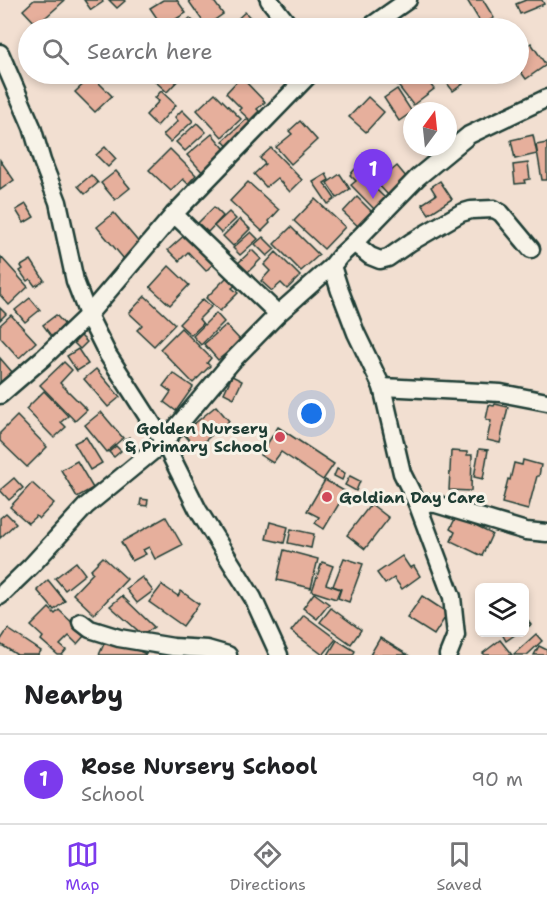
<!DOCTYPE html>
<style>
body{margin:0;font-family:"Shantell Sans",sans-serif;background:#f6f6f6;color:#202124}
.controls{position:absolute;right:18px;bottom:18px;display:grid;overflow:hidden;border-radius:9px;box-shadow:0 3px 9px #0003}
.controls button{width:54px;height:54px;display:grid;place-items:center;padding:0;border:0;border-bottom:2px solid #e0e0e0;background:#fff;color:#202124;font:30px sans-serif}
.compass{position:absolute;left:403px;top:102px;width:54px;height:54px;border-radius:50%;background:#fff;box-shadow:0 3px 9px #0003;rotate:15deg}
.you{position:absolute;left:312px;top:414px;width:21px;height:21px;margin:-15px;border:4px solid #fff;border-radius:50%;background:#1a73e8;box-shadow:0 0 0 9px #1a73e833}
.badge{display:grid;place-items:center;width:39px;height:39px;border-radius:50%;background:#7c3aed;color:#fff;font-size:20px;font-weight:700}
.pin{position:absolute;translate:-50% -50px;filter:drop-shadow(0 2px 3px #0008)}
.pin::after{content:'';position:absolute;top:32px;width:21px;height:18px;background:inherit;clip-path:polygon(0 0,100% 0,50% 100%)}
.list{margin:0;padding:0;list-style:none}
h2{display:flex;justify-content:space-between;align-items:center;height:78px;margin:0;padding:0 24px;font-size:26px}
h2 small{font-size:20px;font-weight:400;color:#757577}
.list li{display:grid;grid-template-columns:39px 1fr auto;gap:18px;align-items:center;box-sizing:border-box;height:90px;padding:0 24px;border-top:2px solid #e0e0e0}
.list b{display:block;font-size:22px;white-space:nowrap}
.list p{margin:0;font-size:20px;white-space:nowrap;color:#757577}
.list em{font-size:20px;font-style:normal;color:#757577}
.icon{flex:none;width:33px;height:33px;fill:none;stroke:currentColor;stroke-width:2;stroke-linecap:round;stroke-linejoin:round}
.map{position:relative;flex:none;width:547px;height:655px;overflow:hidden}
.search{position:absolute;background:#fff;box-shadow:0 3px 9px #0003;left:18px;right:18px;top:18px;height:66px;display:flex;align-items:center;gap:15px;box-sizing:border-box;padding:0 21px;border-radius:33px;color:#757577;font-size:22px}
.sheet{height:168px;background:#fff}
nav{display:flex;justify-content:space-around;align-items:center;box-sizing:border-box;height:84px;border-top:2px solid #e0e0e0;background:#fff;font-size:16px;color:#757577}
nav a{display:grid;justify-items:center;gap:3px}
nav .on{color:#7c3aed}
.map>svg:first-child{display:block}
</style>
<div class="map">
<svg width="547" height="655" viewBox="0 0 547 655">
<rect width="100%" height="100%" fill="#f2dfd1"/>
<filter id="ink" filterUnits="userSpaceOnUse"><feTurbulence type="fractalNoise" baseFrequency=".0167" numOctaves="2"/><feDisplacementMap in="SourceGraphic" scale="12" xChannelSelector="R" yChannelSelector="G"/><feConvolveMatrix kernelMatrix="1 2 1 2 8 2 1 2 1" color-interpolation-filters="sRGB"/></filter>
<g filter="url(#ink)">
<g fill="#e6af9c" stroke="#1f3d34" stroke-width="1.5">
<path d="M34 0H63L64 1 37 25 23 10Z"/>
<path d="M84 0H102L103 2 91 10Z"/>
<path d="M109 0H124L125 1 117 8Z"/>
<path d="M163 0H177L186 13 163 27 150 8Z"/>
<path d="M188 0H213L223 14 206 26Z"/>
<path d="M467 0H483L494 18 482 25Z"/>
<path d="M526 0H542L544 4 520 14 516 4Z"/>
<path d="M245 12 257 25 265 19 274 28H234L231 25Z"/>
<path d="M190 18 200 28H179Z"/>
<path d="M136 22 142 28H127Z"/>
<path d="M217 23 222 28H210Z"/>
<path d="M531 43 546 65 526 79 518 68V52Z"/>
<path d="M147 74H184L167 92Z"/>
<path d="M284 74H300L289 81Z"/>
<path d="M389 74H432L426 79 434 89 413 105Z"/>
<path d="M440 74H454L463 84 453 91Z"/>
<path d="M92 76 112 96 95 112 75 92Z"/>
<path d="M241 77 265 102 257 109 259 111 250 120 239 110 241 108 226 93Z"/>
<path d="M397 89 412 112 399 121 384 98Z"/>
<path d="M161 91 176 105 157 126 146 115 159 101 155 98Z"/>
<path d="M215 93 241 119 222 137 197 110Z"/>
<path d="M368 97 384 112 366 132 349 117Z"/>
<path d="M182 110 193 121 170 142 163 135 178 121 175 117Z"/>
<path d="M247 119 254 127 230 149 223 141Z"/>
<path d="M300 121 317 140 291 164 276 147 292 134 289 131Z"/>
<path d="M197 123 206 132 185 151 176 142Z"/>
<path d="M212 134 229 154 205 175 187 155Z"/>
<path d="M533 135 537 154 515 159 511 140Z"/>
<path d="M547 143V180H542L536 145Z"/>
<path d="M105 147 116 159 108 167 96 155Z"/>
<path d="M271 148 302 180 290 192 277 178 266 187 254 174 265 164 260 158Z"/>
<path d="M170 149 196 175 188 184 183 179 171 191 149 170Z"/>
<path d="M0 160 14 180 0 190Z"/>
<path d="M528 163 530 179 524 180 525 183 515 184 513 165Z"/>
<path d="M397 166 407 178 388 195 377 183Z"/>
<path d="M355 169 385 198 374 209 351 185 356 181 350 175Z"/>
<path d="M116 171 130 188 115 200 101 183Z"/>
<path d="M326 174 329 180 324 183 335 199 328 204 313 182Z"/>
<path d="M340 174 350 189 337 198 327 183Z"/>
<path d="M91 175 98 183 85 194 78 186Z"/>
<path d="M440 181 452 199 429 214 422 204 436 195 431 187Z"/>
<path d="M248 182 279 210 269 221 270 223 262 231 230 201Z"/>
<path d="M357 197 375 215 361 229 343 212Z"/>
<path d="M315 199 345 227 324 249 294 221Z"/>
<path d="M26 204 34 217 24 223 16 210Z"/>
<path d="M214 207 223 216 208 232 198 223Z"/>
<path d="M229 212 236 219 221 233 214 226Z"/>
<path d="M114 213 141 245 124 259 97 227Z"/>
<path d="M240 219 250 229 233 246 223 236Z"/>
<path d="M291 227 319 255 301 271 274 244Z"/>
<path d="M188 232 216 261 206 271 188 252 179 261 168 250Z"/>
<path d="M251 232 258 239 240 255 233 248Z"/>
<path d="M263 237 275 249 267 256 255 244Z"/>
<path d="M252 250 261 259 246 274 237 264Z"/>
<path d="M276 252 300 276 287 289 281 283 272 291 261 281 270 271 264 265Z"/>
<path d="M1 257 28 287 9 305 0 295Z"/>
<path d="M31 260 44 280 35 286 30 279 27 281 20 271 23 269 21 266Z"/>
<path d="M169 266 189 285 170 305 150 287Z"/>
<path d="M228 276 236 285 232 288 238 293 220 311 206 298Z"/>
<path d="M145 296 175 324 154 346 137 330 142 325 129 313Z"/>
<path d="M30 298 40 310 25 322 15 310Z"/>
<path d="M203 299 211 307 199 319 203 324 191 335 179 324Z"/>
<path d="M0 308 6 314 0 320Z"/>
<path d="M216 313 224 322 201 345 193 336Z"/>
<path d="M11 315 36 342 19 358 0 337V325Z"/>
<path d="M56 315 66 326 52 337 43 325Z"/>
<path d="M226 325 241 341 218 360 204 344Z"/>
<path d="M181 328 211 358 207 363 210 366 193 383 160 349Z"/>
<path d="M81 336 87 342 80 349 74 343Z"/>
<path d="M78 349 88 364 77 371 67 356Z"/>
<path d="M0 358 12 372 0 383Z"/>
<path d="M64 362 72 370 60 383 87 410 75 421 40 385Z"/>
<path d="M96 369 120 397 108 407 84 379Z"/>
<path d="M173 373 193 387 176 411 164 402 171 392 163 386Z"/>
<path d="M232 376 242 381 234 398 224 393Z"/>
<path d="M44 391 68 416 61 422 66 427 54 438 26 409Z"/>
<path d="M495 404 508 407 500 443 487 440 491 421 486 419 489 405 494 406Z"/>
<path d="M216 406 229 421 196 448 183 433Z"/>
<path d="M101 412 123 438 107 452 85 425Z"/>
<path d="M17 416 47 447 27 467 0 441V433Z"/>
<path d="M278 427 334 464 323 480 281 452 273 463 260 455Z"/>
<path d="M86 437 102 463 90 470 74 443Z"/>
<path d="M129 437 135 446 129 450 123 441Z"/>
<path d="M116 446 121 451 114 457 109 452Z"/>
<path d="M479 449 488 450 483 479 474 477Z"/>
<path d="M451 451 467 452V455H472L471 491 449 490Z"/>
<path d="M523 460 541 465 539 476H537L528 510 502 503 508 479 510 480 514 463 522 465Z"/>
<path d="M77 461 93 488 77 497 61 470Z"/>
<path d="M337 469 345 473 342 480 334 476Z"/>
<path d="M350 476 360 481 356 491 345 485Z"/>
<path d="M14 478 23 488 9 500 0 490Z"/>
<path d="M325 480 346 492 324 529 315 523 319 517 307 511Z"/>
<path d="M32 483 54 503 39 519 36 516 28 523 10 507Z"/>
<path d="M141 499 148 500 147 506 140 505Z"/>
<path d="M371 504 389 518 365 549 347 535Z"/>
<path d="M6 513 16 523 0 538V518Z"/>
<path d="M166 517 182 545 155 559 149 547 143 550 146 554 132 561 121 542Z"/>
<path d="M456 517 492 534 482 556 451 541 455 532 450 529Z"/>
<path d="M270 522 288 527 284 543 266 539Z"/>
<path d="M291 529 314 534 311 548 288 543Z"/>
<path d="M284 550 318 559 311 588 277 580Z"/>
<path d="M402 556 410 568 414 566 420 576 402 589 394 578 385 584 377 573Z"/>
<path d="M103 557 127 579 94 614 73 594 93 573 90 570Z"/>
<path d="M344 558 363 564 349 602 338 598 341 589 333 586Z"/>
<path d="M76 562 85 574 65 590 55 578Z"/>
<path d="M322 562 333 566 326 584 340 589 336 599 312 591Z"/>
<path d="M142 577 153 591 137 603 126 589Z"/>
<path d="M48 580 65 601 54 610 37 590Z"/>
<path d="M162 585 178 596 181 591 199 604 183 626 149 602Z"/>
<path d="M314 593 329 604 317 619 303 608Z"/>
<path d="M122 596 154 627 143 635 110 606Z"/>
<path d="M422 596 448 613 434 635 407 618Z"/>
<path d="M49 608 55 614 59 610 85 635 77 644 69 636 60 645 66 650 62 655H58L41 640 43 637 31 626Z"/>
<path d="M331 608 361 630 351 644 320 622Z"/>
<path d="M304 615 336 639 323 655 291 631Z"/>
<path d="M524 615 531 625 524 629Z"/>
<path d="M8 629 41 651 38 655H17L0 644V641Z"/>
<path d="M501 632H519L506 641Z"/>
<path d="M536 634 542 641 527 655H515L514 654Z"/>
<path d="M107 637 146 654 145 655H99Z"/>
<path d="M380 638 408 655H370Z"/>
<path d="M337 640 355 651 353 655H328Z"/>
<path d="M500 640 512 655H485L483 653Z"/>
<path d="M539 646 547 650V655H534Z"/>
</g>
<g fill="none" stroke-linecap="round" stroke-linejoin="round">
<g stroke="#1f3d34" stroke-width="21">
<g id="street">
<path d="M269 0 291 28"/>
<path d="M368 28 408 0"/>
<path d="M0 53 32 127 42 161 58 202 75 281 88 315 108 355 164 442 198 510 253 598 279 655"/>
<path d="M174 214 278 314"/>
<path d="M354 243 370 256 380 260 388 258 411 242 461 213 471 210 494 209 501 213 531 249"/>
<path d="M382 387 501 393 547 402"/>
<path d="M0 395 43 358 88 315 174 214 310 74"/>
<path d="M417 503 436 504 526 531 547 533"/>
<path d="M0 596 31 566 86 506 164 442 235 358 278 314 332 266"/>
<path d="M81 622 90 629 119 638 173 647 207 649 228 655"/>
<path d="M448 655 456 635 452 597 417 503 402 473 382 387 356 333 340 291 332 266 340 256 354 243 418 177 469 135 547 98"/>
</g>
</g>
<use href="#street" stroke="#f7f3e8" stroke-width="16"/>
</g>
</g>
<g fill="#d1495b" stroke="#f7f3e8" stroke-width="2">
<circle cx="280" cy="437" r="6"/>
<circle cx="327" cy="497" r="6"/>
</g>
<g text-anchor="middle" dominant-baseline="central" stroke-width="6" stroke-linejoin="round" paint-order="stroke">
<g font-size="16" font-weight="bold" fill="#1f3d34" stroke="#f7f3e8" text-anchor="end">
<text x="268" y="428">Golden Nursery<tspan x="268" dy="18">&amp; Primary School</tspan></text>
<text x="339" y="497" text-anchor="start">Goldian Day Care</text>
</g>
</g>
</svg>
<div class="controls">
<button><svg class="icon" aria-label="layers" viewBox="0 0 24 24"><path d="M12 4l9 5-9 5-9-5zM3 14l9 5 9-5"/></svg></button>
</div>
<svg class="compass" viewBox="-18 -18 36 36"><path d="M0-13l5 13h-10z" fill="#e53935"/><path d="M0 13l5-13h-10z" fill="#757577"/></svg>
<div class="you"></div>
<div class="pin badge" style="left:373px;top:199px">1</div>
<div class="search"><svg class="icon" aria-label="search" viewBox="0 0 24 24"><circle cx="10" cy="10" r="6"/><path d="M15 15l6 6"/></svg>Search here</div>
</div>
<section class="sheet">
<h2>Nearby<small></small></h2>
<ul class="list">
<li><span class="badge">1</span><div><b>Rose Nursery School</b><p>School</p></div><em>90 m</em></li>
</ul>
</section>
<nav>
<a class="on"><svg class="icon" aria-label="map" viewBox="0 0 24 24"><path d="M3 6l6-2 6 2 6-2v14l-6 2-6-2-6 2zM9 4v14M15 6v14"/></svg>Map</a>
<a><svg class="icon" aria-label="directions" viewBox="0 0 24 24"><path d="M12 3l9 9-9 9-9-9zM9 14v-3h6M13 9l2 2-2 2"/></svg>Directions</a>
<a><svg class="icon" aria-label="saved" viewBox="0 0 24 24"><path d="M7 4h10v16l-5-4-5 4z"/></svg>Saved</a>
</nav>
